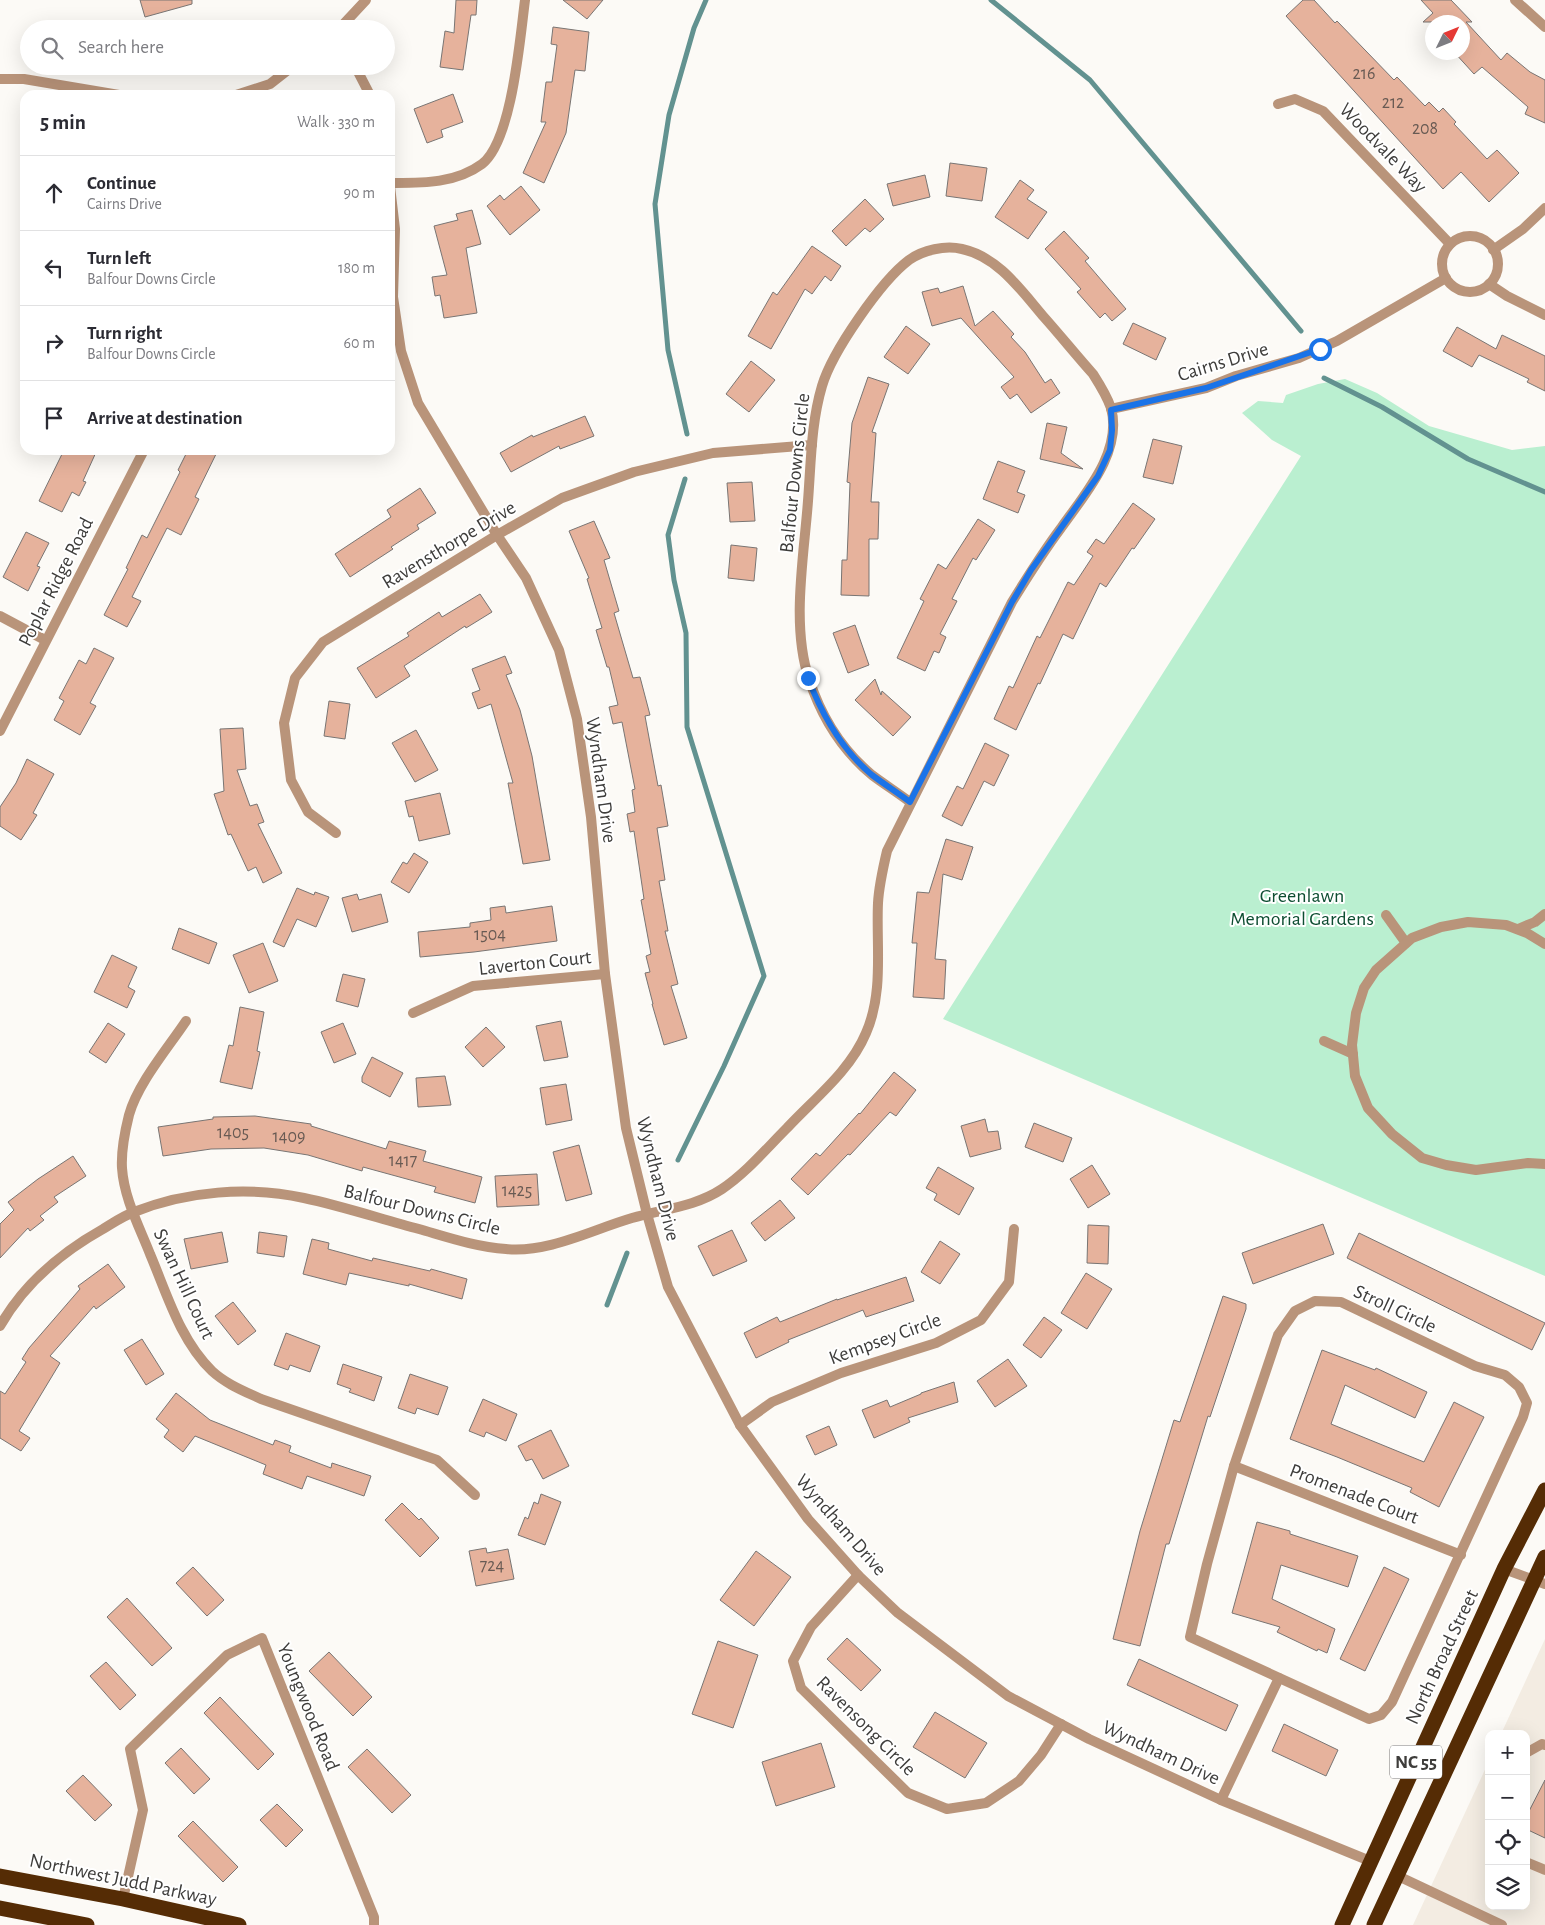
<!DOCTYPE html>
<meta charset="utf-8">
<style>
body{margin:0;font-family:"Alegreya Sans",sans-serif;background:#f2f2f3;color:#2b2b33}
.controls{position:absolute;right:15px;bottom:15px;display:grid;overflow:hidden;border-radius:10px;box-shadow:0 5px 20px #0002}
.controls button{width:45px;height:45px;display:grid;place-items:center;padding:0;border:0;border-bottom:1px solid #e1e1e2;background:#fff;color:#2b2b33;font:25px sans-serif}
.compass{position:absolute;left:1425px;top:15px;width:45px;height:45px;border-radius:50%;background:#fff;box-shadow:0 5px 20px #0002;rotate:47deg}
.stop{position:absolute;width:15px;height:15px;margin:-11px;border:4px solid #1a73e8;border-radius:50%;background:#fff}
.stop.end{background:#1a73e8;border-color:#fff;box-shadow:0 1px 5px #0008}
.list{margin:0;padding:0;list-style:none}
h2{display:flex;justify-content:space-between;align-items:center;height:65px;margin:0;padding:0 20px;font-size:21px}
h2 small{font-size:16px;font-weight:400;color:#7c7c81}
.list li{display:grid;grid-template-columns:32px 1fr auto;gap:15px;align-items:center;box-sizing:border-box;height:75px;padding:0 20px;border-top:1px solid #e1e1e2}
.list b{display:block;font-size:19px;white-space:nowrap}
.list p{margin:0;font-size:16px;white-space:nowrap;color:#7c7c81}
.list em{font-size:16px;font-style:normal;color:#7c7c81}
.icon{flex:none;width:28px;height:28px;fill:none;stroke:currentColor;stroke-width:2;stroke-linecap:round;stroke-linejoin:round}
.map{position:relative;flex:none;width:1545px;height:1925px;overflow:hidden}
.search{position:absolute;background:#fff;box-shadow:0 5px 20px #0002;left:20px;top:20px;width:375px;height:55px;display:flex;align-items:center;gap:12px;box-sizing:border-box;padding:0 18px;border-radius:28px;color:#7c7c81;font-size:19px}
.panel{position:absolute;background:#fff;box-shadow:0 5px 20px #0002;left:20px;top:90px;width:375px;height:365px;border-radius:15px}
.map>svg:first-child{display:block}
</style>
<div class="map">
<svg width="1545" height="1925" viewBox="0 0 1545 1925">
<rect width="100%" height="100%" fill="#fcfaf6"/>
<path fill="#f3ece2" d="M1545 1639V1925H1413L1489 1761V1906H1526V1734H1501Z"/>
<path fill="#baefd0" d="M1345 379 1377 393 1429 426 1512 450 1545 446V1276L943 1019 1301 456 1272 440 1242 413 1258 401 1283 403 1286 395 1318 384Z"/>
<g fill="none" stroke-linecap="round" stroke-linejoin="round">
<g stroke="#629290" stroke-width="5">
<path d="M991 0 1090 80 1301 331"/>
<path d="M1324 378 1382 407 1468 459 1545 492"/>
<path d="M687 434 668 350 655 204 669 115 694 28 706 0"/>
<path d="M678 1160 724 1066 764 976 687 727 686 633 674 580 668 535 685 479"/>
<path d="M607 1305 627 1253"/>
</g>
</g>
<g fill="#e6b29c" stroke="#797573">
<path d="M140 0H192V4L145 17Z"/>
<path d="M456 0H477L476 15H471L463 70 440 67 445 31 454 33Z"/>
<path d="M563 0H603L587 19Z"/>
<path d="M1303 0H1314L1335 23 1337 21 1394 80 1397 77 1425 106 1429 102 1439 112 1443 108 1456 122 1454 124 1487 159 1497 150 1519 173 1489 202 1461 172 1443 189 1286 16Z"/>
<path d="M1421 0H1451L1472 22H1466L1501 60 1507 53 1530 72 1545 80V123L1525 114 1528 107 1482 67 1474 74 1454 52H1462V22H1423L1433 13Z"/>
<path d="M553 27 589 32 585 71 575 70 566 133 544 183 523 173 546 122H541L546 82H552L557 45 551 44Z"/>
<path d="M453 94 463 122 441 130 443 137 427 143 414 109Z"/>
<path d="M950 163 987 168 982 201 946 196Z"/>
<path d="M925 175 930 197 893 206 887 184Z"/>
<path d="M1020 180 1034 190 1027 199 1047 212 1028 239 995 217Z"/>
<path d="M521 186 540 210 510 235 487 206 500 195 504 200Z"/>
<path d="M865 199 884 219 870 232 865 228 846 246 832 231Z"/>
<path d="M472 210 481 244 466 248 477 313 444 318 440 295 435 296 432 277 447 275 434 226 458 220 456 214Z"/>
<path d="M1064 231 1089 258 1085 261 1126 309 1112 321 1105 313 1100 318 1077 292 1081 289 1045 249Z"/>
<path d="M812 246 841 266 831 281 825 276 812 294 805 289 771 349 748 336 773 292 777 295Z"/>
<path d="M963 286 975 326 993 311 1014 334 1011 337 1025 352 1045 383 1051 379 1060 393 1031 413 1017 394 1010 399 1001 387 1014 377 961 318 932 326 922 292 938 288 940 293Z"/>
<path d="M1133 323 1166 338 1156 360 1123 344Z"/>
<path d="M906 326 930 344 908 374 884 357Z"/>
<path d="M1457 327 1496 349 1502 335 1545 356V391L1527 382 1529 379 1479 355 1472 367 1443 351Z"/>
<path d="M751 361 775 380 749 412 726 394Z"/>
<path d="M868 377 889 384 872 432 876 433 871 502H879L878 539H869V596L841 595 842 560H847L850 483 847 482 852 423Z"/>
<path d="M585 416 594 436 560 449 559 446 511 472 500 453 532 435 533 437Z"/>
<path d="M1047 423 1067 427 1061 453 1083 469 1040 459Z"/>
<path d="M1153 439 1182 446 1173 484 1143 477Z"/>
<path d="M64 450H97L83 481 86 482 79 496 72 492 62 512 39 501Z"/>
<path d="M188 450H218L195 497 199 499 181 535 167 528 132 597 141 601 127 627 104 615 128 569 126 568 142 535 147 538 180 472 178 470Z"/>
<path d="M998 461 1025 471 1017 492 1025 495 1018 513 983 499Z"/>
<path d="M752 482 755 521 730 522 727 483Z"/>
<path d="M420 488 436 513 417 525 419 529 391 547 393 549 350 577 335 554 391 517 387 510Z"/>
<path d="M1133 503 1155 519 1134 549 1132 548 1106 587 1100 583 1073 639 1063 634 1040 684 1038 683 1016 730 994 719 1009 686 1013 688 1037 636 1040 638 1068 582 1074 585 1093 556 1087 552 1096 539 1104 544Z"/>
<path d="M978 519 995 530 976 560 973 558 952 599 957 601 940 634 946 637 939 653 934 651 925 671 897 658 924 601 920 599 938 564 946 569Z"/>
<path d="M594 521 610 558 604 560 619 611 614 613 633 678 640 677 650 715 645 716 658 786 661 785 668 826 657 828 665 880 659 881 668 931H665L678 984 671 986 687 1038 664 1045 652 1004H653L645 973 650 972 646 956 651 954 641 900 644 899 634 831 630 832 627 814 635 812 632 790 635 789 622 722 613 724 609 707 618 705 609 667H607L596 630 602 628 587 579 589 578 569 531Z"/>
<path d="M26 532 49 543 37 566 40 567 28 591 3 577Z"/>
<path d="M731 545 757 548 754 581 728 578Z"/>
<path d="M480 594 492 612 466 628 465 626 404 666 410 676 376 698 357 668 409 636 407 633 439 612 442 617Z"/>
<path d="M855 625 869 665 848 673 833 633Z"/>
<path d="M94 648 114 658 90 703 96 706 80 735 54 720 64 701 59 698 79 660 86 664Z"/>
<path d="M505 656 512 673 506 675 520 710 532 756 550 860 523 864 508 783H513L491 704 478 709 472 693 480 690 472 669Z"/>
<path d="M875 679 881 695 882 691 911 717 893 736 855 700Z"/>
<path d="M329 701 350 704 345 739 324 736Z"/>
<path d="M243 728 246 769 237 770 250 806 257 804 264 822 258 824 282 873 263 883 256 867 248 871 231 834 228 835 214 794 224 791 220 729Z"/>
<path d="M416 730 438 770 415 782 392 743Z"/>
<path d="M985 743 1009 755 994 786 984 781 962 826 942 816 957 786 963 789Z"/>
<path d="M27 759 54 774 33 813 37 815 21 840 0 826V807L16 783Z"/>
<path d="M440 793 450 834 419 841 413 816 409 817 405 801Z"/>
<path d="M946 839 973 847 962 880 943 874 935 959 946 960 944 999 913 997 917 943H912L917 892 929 893Z"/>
<path d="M414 853 428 862 409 893 391 882 403 862 407 864Z"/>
<path d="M297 888 314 895 315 892 329 897 316 927 297 919 284 947 273 942Z"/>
<path d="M357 894 359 900 381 894 388 922 352 932 342 898Z"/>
<path d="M505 906 506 913 552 906 557 941 474 952 420 957 418 932 470 927V923L491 920 490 908Z"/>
<path d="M179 928 217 943 209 964 172 949Z"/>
<path d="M263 943 278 981 249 993 233 955Z"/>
<path d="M112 955 137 967 128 987 135 991 127 1008 94 992Z"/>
<path d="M343 974 365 979 358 1007 336 1001Z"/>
<path d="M240 1007 264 1012 257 1051 260 1052 252 1089 220 1082 229 1045 233 1046Z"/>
<path d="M561 1021 568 1057 544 1061 536 1026Z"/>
<path d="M108 1023 125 1034 106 1063 89 1052Z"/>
<path d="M343 1023 356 1054 334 1063 321 1032Z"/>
<path d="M486 1027 505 1047 483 1067 465 1047Z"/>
<path d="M372 1057 403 1073 390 1097 362 1082V1077Z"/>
<path d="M894 1072 916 1090 896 1116 890 1112 850 1155 848 1154 808 1195 791 1179 816 1153 820 1156 859 1113 860 1114Z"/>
<path d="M445 1076 451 1105 418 1107 416 1078Z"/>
<path d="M566 1084 572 1120 546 1125 540 1088Z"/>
<path d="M255 1116 311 1124V1126L386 1149 389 1141 426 1151 423 1161 482 1177 475 1203 434 1192 436 1187 363 1167 362 1171 308 1155 264 1148 211 1149 163 1156 158 1127 213 1119V1117Z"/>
<path d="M985 1119 988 1132 998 1131 1001 1149 970 1157 961 1126Z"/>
<path d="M1034 1123 1072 1138 1063 1162 1025 1147Z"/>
<path d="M579 1145 592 1194 566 1201 553 1152Z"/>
<path d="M73 1156 86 1176 54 1197 58 1202 40 1216 44 1220 30 1231 28 1228 0 1258V1224L14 1210 8 1202 38 1179Z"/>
<path d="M1092 1165 1110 1194 1088 1208 1070 1179Z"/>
<path d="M938 1167 974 1188 959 1215 934 1200 937 1194 926 1188Z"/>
<path d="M537 1174 539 1205 497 1207 495 1176Z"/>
<path d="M780 1200 795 1218 765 1241 751 1223Z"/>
<path d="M1323 1224 1334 1254 1253 1284 1242 1253Z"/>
<path d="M1088 1225 1109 1226 1108 1264 1087 1263Z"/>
<path d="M732 1230 747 1261 713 1276 698 1246Z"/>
<path d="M222 1232 228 1262 191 1269 184 1239Z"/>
<path d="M259 1232 287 1236 284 1257 257 1253Z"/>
<path d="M1359 1233 1545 1323 1532 1350 1347 1258Z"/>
<path d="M312 1239 329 1243 328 1249 372 1261 373 1258 430 1271 431 1269 467 1279 462 1299 409 1284V1286L349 1273 346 1285 303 1274Z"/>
<path d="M940 1241 960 1254 940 1284 921 1272Z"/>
<path d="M108 1264 125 1287 96 1309 94 1306 50 1356 60 1363 19 1431 30 1438 21 1451 0 1438V1391L5 1394 26 1362 22 1359 29 1348 80 1289 78 1286Z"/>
<path d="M1086 1273 1112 1289 1087 1329 1061 1313Z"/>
<path d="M906 1277 914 1301 866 1317 863 1310 788 1340 789 1342 756 1358 744 1333 777 1317 780 1322 837 1299V1300Z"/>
<path d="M1223 1296 1246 1304V1309L1210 1417 1208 1416 1169 1544H1166L1140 1646 1113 1639 1140 1531 1174 1420 1180 1422Z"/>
<path d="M233 1302 256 1331 238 1345 215 1316Z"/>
<path d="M1044 1317 1062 1330 1041 1358 1023 1345Z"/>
<path d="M286 1333 320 1346 310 1372 290 1365 288 1370 274 1365Z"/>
<path d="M142 1339 164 1374 146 1385 124 1350Z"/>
<path d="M1322 1350 1375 1370 1376 1368 1427 1392 1415 1418 1345 1385 1331 1424 1424 1462 1454 1402 1484 1417 1439 1507 1410 1492 1412 1488 1337 1457 1290 1439Z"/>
<path d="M1008 1359 1027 1386 995 1407 977 1381Z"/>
<path d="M343 1364 382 1377 374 1401 349 1392 351 1389 337 1384Z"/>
<path d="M410 1374 448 1387 438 1415 417 1408 415 1414 398 1408Z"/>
<path d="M954 1382 958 1402 908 1418 910 1422 874 1438 862 1410 887 1400 890 1407 921 1394V1393Z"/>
<path d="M176 1393 210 1420 273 1445 275 1440 291 1446 289 1452 331 1468 332 1463 371 1476 364 1496 307 1476 302 1489 263 1474 266 1465 195 1436 183 1452 164 1437 169 1430 156 1419Z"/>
<path d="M483 1399 517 1414 506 1441 486 1432 484 1437 469 1431Z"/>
<path d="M829 1426 837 1445 815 1455 806 1436Z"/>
<path d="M551 1430 569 1466 543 1479 532 1459 526 1461 518 1446Z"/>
<path d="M541 1494 561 1502 545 1545 518 1535 525 1517 528 1519 534 1502 538 1504Z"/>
<path d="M402 1503 419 1520 421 1518 439 1538 420 1557 385 1520Z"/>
<path d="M1257 1522 1290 1531V1534L1358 1556 1348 1587 1281 1565 1272 1599 1335 1629 1327 1653 1318 1649 1317 1651 1277 1632 1280 1627 1232 1613Z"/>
<path d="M486 1548 487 1553 508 1549 514 1579 476 1586 469 1551Z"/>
<path d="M756 1551 791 1577 754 1626 720 1600Z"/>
<path d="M193 1567 224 1600 207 1616 176 1583Z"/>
<path d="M1384 1567 1409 1579 1365 1671 1340 1659Z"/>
<path d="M127 1598 172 1648 152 1666 107 1617Z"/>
<path d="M847 1638 881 1670 861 1691 827 1659Z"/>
<path d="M718 1641 758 1655 733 1728 692 1714Z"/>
<path d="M329 1652 372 1697 353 1716 309 1671Z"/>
<path d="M1139 1659 1238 1705 1226 1731 1127 1685Z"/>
<path d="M106 1662 136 1695 120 1710 90 1676Z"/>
<path d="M220 1697 274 1754 258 1770 204 1713Z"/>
<path d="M935 1712 987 1743 965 1778 913 1747Z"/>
<path d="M1284 1724 1338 1750 1326 1776 1272 1751Z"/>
<path d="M821 1743 835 1787 776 1806 762 1762Z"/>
<path d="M181 1748 210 1779 194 1794 165 1763Z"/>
<path d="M367 1749 411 1795 392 1813 348 1767Z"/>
<path d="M83 1775 112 1805 95 1821 66 1791Z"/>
<path d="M1545 1780V1838L1526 1829V1817Z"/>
<path d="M277 1804 303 1830 286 1847 260 1820Z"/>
<path d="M193 1821 238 1867 223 1882 178 1836Z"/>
</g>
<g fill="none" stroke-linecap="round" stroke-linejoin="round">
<g stroke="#b9947a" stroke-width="10">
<path d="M1386 915 1406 943"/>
<path d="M1518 929 1535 922 1545 914"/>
<path d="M1545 944 1527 933 1506 925 1468 922 1441 927 1412 938 1376 970 1364 988 1356 1013 1352 1045 1355 1076 1368 1108 1392 1134 1422 1158 1446 1165 1476 1170 1528 1163 1545 1164"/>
<path d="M1324 1041 1353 1054"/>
<path d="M1526 1753 1542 1744 1545 1745"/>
<path d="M1526 1862 1545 1870"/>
<path d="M1398 1876 1502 1925"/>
</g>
<g stroke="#b9947a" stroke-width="10">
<path d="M1515 0 1545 27"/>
<path d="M339 29 366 0"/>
<path d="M355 66 370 95"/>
<path d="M0 79H24L119 95"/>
<path d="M236 95 270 84 293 66"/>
<path d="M1278 104 1295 99 1323 111 1450 244"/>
<path d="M390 183C421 183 455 184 482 164 512 141 520 38 525 0"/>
<path d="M390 186 395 229 393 297 401 351 418 403 497 535 526 578 559 650 577 719 591 817 605 974 626 1128 647 1214 668 1287 740 1425 808 1519 858 1575 898 1613 1008 1696 1089 1739 1221 1800 1370 1861"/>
<circle cx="1470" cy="264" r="28"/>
<path d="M1493 250 1523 229 1545 208"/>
<path d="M1489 284 1507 296 1545 315"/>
<path d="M1111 409 1206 388 1236 376 1299 358 1337 341 1446 278"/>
<path d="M0 616 45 640"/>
<path d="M0 731 144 450"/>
<path d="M336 833 308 812 291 780 284 723 295 678 323 642 497 535 562 498 634 472 713 453 812 445"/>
<path d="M413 1013 473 986 605 974"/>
<path d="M186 1021C168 1048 138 1083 129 1115 125 1131 121 1151 122 1168 124 1198 139 1226 150 1254 167 1294 180 1340 212 1371 226 1384 244 1391 261 1399L437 1460 475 1495"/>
<path d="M1315 1301 1341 1302 1475 1366 1505 1375 1519 1387 1527 1403 1523 1417 1392 1702 1381 1715 1369 1719 1190 1637 1207 1564 1234 1466 1278 1335 1295 1311Z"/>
<path d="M0 1326C24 1284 62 1252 103 1229 113 1223 123 1216 134 1212 187 1191 248 1186 304 1198 342 1206 381 1219 419 1229 447 1237 476 1247 506 1249 549 1253 591 1230 632 1218 662 1209 695 1207 722 1189 746 1173 766 1149 787 1128 815 1098 850 1071 866 1033 884 992 876 946 878 903 879 885 883 868 887 851L1012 602C1028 576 1043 552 1061 528 1084 495 1123 452 1111 408 1107 396 1100 385 1093 374 1076 355 1060 335 1043 316 1020 289 998 257 962 249 945 245 923 250 909 260 881 281 832 352 822 386 811 423 811 463 808 501 804 556 791 626 809 679 821 716 842 750 872 775 884 784 898 793 910 802"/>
<path d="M740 1425 772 1402 841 1373 936 1343 981 1320 1009 1282 1014 1229"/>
<path d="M1234 1466 1461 1555"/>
<path d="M1504 1569 1545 1584"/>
<path d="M858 1575 811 1627 793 1661 801 1688 908 1793 947 1809 986 1803 1019 1781 1041 1755 1061 1724"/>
<path d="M1221 1800 1279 1678"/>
<path d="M123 1899 143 1810 130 1749 227 1655 262 1638 374 1917V1925"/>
</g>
<g stroke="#552c05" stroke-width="15">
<path d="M0 1876 123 1899 239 1925"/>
<path d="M0 1908 87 1925"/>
<path d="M1342 1925 1504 1569 1545 1490"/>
<path d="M1374 1925 1545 1557"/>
</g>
</g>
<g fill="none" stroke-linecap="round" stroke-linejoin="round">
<path stroke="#1a73e8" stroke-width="6" d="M808 678C822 715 841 749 872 775 884 784 898 793 910 802L1012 602 1031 570 1098 476 1110 450 1112 430 1111 410 1206 388 1320 349"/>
</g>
<g text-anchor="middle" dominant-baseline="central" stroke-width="4" stroke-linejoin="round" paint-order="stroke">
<g font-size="18" fill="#685a53">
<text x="1364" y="74">216</text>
<text x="1393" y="103">212</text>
<text x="1425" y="129">208</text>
<text x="490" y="935">1504</text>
<text x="233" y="1133">1405</text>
<text x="289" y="1137">1409</text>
<text x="403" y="1161">1417</text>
<text x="517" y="1191">1425</text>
<text x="492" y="1566">724</text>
</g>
<rect fill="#fff" stroke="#787776" stroke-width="1" x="1390" y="1745.5" width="52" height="33" rx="4"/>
<g font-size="19" font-weight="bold" fill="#3e3d3b">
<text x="1416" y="1762">NC 55</text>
</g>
<g font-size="20" fill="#3e3d3b" stroke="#fff">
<text transform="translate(1383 148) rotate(46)">Woodvale Way</text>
<text transform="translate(1223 362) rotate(-17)">Cairns Drive</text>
<text transform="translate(795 473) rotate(-84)">Balfour Downs Circle</text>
<text transform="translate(449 545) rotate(-31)">Ravensthorpe Drive</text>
<text transform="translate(56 582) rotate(-63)">Poplar Ridge Road</text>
<text transform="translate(601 780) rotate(82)">Wyndham Drive</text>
<text transform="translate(535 963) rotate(-6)">Laverton Court</text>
<text transform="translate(658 1179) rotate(76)">Wyndham Drive</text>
<text transform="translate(422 1210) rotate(14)">Balfour Downs Circle</text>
<text transform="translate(184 1284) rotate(65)">Swan Hill Court</text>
<text transform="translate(1395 1309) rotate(25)">Stroll Circle</text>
<text transform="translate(885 1339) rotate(-20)">Kempsey Circle</text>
<text transform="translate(1354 1494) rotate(21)">Promenade Court</text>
<text transform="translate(841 1525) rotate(49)">Wyndham Drive</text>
<text transform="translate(1442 1657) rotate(-65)">North Broad Street</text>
<text transform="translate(308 1707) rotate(68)">Youngwood Road</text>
<text transform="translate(866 1726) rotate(45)">Ravensong Circle</text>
<text transform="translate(1161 1753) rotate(25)">Wyndham Drive</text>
<text transform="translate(123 1880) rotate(12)">Northwest Judd Parkway</text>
</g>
<g font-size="20" fill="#0d4d31" stroke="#fff">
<text x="1302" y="896">Greenlawn<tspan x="1302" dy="23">Memorial Gardens</tspan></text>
</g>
</g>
</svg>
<div class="controls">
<button>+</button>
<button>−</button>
<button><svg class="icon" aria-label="locate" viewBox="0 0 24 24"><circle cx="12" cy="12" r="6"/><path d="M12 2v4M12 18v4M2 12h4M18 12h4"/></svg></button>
<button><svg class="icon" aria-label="layers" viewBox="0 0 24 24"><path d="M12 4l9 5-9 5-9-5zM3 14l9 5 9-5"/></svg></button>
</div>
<svg class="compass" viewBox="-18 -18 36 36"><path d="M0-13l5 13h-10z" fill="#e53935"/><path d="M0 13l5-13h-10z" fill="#7c7c81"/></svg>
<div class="stop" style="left:1320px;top:349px"></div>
<div class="stop end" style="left:808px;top:678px"></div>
<div class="search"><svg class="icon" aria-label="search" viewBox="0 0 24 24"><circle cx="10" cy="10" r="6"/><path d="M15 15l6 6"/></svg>Search here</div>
<section class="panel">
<h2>5 min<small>Walk · 330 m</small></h2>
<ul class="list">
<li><svg class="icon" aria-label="ahead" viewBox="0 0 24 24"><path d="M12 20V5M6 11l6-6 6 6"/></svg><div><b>Continue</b><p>Cairns Drive</p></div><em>90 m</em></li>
<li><svg class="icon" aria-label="left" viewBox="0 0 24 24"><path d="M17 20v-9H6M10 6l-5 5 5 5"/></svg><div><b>Turn left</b><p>Balfour Downs Circle</p></div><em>180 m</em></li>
<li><svg class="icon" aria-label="right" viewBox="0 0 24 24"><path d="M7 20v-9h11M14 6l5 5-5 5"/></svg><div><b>Turn right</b><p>Balfour Downs Circle</p></div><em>60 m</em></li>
<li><svg class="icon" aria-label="arrive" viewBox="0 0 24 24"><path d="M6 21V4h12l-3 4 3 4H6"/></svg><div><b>Arrive at destination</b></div></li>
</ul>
</section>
</div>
